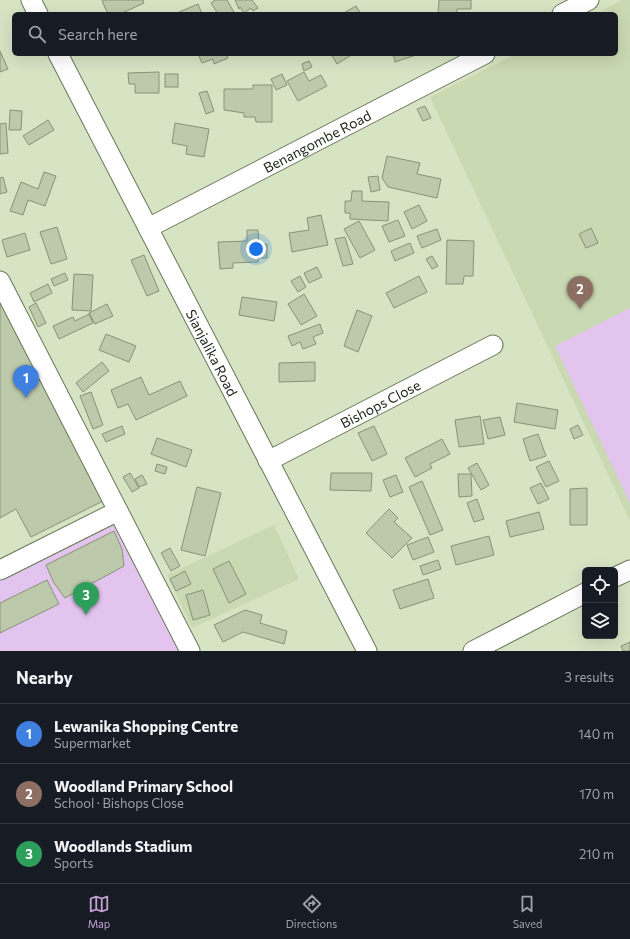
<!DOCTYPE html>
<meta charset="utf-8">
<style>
body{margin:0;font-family:Commissioner,sans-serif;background:#242831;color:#f1f3f6}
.controls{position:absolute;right:12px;bottom:12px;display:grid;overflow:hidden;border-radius:6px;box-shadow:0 4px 16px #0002}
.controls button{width:36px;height:36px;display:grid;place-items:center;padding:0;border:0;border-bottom:1px solid #363941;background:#171b24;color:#f1f3f6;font:20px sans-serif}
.you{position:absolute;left:256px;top:249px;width:14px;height:14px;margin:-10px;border:3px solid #fff;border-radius:50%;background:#1a73e8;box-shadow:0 0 0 6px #1a73e833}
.badge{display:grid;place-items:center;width:26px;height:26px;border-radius:50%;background:#c4a0d3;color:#fff;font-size:13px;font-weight:700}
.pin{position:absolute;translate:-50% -33px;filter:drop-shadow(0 1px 2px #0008)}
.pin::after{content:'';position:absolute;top:21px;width:14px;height:12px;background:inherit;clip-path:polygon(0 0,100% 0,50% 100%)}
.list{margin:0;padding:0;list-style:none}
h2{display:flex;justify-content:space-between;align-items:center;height:52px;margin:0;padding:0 16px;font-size:17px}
h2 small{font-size:13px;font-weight:400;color:#9ea1a6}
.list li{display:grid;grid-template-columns:26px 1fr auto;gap:12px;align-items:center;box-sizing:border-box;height:60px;padding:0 16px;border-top:1px solid #363941}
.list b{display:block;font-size:15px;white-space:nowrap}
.list p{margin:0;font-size:13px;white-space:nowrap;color:#9ea1a6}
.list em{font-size:13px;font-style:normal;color:#9ea1a6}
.icon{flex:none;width:22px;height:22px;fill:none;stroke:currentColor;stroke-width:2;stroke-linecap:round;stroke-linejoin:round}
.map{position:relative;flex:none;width:630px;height:651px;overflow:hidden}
.search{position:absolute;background:#171b24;box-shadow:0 4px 16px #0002;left:12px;right:12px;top:12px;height:44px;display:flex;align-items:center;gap:10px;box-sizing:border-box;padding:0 14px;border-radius:6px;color:#9ea1a6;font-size:15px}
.sheet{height:232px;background:#171b24}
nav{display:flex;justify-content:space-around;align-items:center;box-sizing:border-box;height:56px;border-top:1px solid #363941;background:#171b24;font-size:11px;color:#9ea1a6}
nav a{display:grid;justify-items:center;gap:2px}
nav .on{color:#c4a0d3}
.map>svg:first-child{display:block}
</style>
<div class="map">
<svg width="630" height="651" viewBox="0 0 630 651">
<rect width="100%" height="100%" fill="#d6e4c4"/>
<g fill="#c9d9b2">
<path d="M622 0H630V521L430 97 516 54H616V14H595Z"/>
<path d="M274 525 299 579 192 628 167 575Z"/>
</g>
<g fill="#e3c4ef">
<path d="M630 308V503L555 346Z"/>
<path d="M122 516 191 651H0V580Z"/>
</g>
<g fill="#bcc9aa" stroke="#869375">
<path d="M104 0H143L144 3 120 14H108L102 1Z"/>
<path d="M215 0H227L235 14H222L221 12 218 14 211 3Z"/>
<path d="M235 0H252L258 8 253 11 251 8 244 13 240 7 239 9Z"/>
<path d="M439 0H471V9H457V14L438 13Z"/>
<path d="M198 4 202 14H178L177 13Z"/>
<path d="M356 6 361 14H342Z"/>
<path d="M0 51 8 69 0 72Z"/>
<path d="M198 54H226L228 58 214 64 213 59 202 63Z"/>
<path d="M331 54H353L337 64Z"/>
<path d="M393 54H416V55L395 62Z"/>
<path d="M309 61 312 67 304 71 302 64Z"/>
<path d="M159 72V93H135V84H129L128 73Z"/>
<path d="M304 72 309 81 321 75 327 86 298 101 287 81Z"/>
<rect x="165" y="74" width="13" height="13"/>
<path d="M282 74 287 85 276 90 271 79Z"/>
<path d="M253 85H272V122H256L255 117H244V113L224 110V89H253Z"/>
<path d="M207 91 214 111 206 114 199 93Z"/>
<path d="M425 106 431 118 423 121 417 109Z"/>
<path d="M10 110 22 111 21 130H9Z"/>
<path d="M48 120 54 130 29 145 23 136Z"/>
<path d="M6 123 8 153 0 154V124Z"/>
<path d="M175 123 209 129 204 157 186 154 187 146 172 143Z"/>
<path d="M387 156 420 163 417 174 441 179 437 198 388 187 382 178Z"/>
<path d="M44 172 56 176 45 206 28 200 23 215 10 211 21 182 38 189Z"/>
<path d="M378 176 380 190 371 192 368 177Z"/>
<path d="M3 177 7 192 0 194V178Z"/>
<path d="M352 191H362V201L389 202 388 221 350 219V213H345V201H351Z"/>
<path d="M419 205 427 221 412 229 404 212Z"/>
<path d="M321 215 328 245 292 252 289 233 309 230 307 218Z"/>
<path d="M398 220 405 236 389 242 382 226Z"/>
<path d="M359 221 375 250 360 258 344 229Z"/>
<path d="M57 227 67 259 51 264 40 232Z"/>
<path d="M591 228 598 243 586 248 579 234Z"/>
<path d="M437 229 441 240 422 248 417 236Z"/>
<path d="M247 230H258L259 245 267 244V258H259L258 262 233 263V268L220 269 218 242 247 241Z"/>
<path d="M25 233 30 250 7 257 2 240Z"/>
<path d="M345 237 353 264 343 266 335 239Z"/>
<path d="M447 240 474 241 473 276H464L463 284H446Z"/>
<path d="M410 243 414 253 395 261 391 251Z"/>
<path d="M144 255 159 291 147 296 131 260Z"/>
<path d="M432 256 438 266 432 269 426 259Z"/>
<path d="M317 267 322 277 309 283 304 273Z"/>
<path d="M65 273 68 280 54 286 51 279Z"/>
<path d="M74 274 93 275 91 311 72 310Z"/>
<path d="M300 276 306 287 298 292 291 281Z"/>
<path d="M419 276 427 292 394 308 386 293Z"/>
<path d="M48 284 52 293 34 302 30 293Z"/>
<path d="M304 294 317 316 301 325 288 304Z"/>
<path d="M0 295 105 500 31 537 16 509 0 518Z"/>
<path d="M242 297 277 302 274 321 239 315Z"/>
<path d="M36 303 46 323 38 327 29 307Z"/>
<path d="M107 304 113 316 95 324 89 313Z"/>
<path d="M357 310 372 316 358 352 344 346Z"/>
<path d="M89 314 93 323 59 339 53 326 73 317 75 321Z"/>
<path d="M320 324 323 333 313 337 316 344 303 349 300 342 292 346 288 336Z"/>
<path d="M106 334 136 346 129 362 99 350Z"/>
<path d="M102 362 109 371 83 392 76 383Z"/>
<path d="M315 362V381L279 382V363Z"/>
<path d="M141 377 149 395 180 381 187 396 136 420 128 404 118 408 111 390Z"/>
<path d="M91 392 103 425 93 429 80 396Z"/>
<path d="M517 403 558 410 555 429 514 422Z"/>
<path d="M480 416 484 444 459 447 455 420Z"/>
<path d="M500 417 505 435 488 439 483 420Z"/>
<path d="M578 425 583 435 574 439 570 429Z"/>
<path d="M122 426 125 434 106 442 102 434Z"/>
<path d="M374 426 387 454 372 461 358 433Z"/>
<path d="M538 434 546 456 530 461 523 439Z"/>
<path d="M157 438 192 450 186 467 151 454Z"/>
<path d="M442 439 450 454 430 464 432 468 415 477 405 458Z"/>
<path d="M549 461 559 481 546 487 536 467Z"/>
<path d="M477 463 489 485 481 490 468 468Z"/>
<path d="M157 464 167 467 165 474 155 471Z"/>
<path d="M130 473 139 488 132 492 123 477Z"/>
<path d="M331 473H372L371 491 330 490Z"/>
<path d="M458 474H471L472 496 459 497Z"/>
<path d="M142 475 147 484 139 487 135 479Z"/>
<path d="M396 475 403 492 390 497 383 480Z"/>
<path d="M422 481 443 530 430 535 409 487Z"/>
<path d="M541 483 549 499 538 504 530 488Z"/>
<path d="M197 487 221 493 205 556 181 550Z"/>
<path d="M587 488V525H570V489Z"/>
<path d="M477 499 484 519 474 522 467 503Z"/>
<path d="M389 509 398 518 394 522 412 538 392 558 366 533Z"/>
<path d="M539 512 544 529 510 537 506 521Z"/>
<path d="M114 531 122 549 124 566 65 598 54 583 46 565Z"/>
<path d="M489 536 494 555 456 565 451 546Z"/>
<path d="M428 537 434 552 413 560 407 545Z"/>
<path d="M170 548 180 566 171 571 161 553Z"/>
<path d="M438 560 441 569 423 575 420 566Z"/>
<path d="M229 561 246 594 229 603 213 569Z"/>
<path d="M185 571 191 584 176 591 170 579Z"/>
<path d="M428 579 434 598 400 609 393 590Z"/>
<path d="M47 580 59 604 0 633V603Z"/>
<path d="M203 590 210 615 193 620 186 595Z"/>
<path d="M245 610 262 615 260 623 287 631 284 644 243 632 223 642 214 625Z"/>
<path d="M630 642V651H623L621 646Z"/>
</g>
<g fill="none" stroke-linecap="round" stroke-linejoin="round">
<g stroke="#6a775a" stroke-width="21">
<g id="minor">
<path d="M31 0 38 14"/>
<path d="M562 14 589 0"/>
<path id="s1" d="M58 54 367 651"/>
<path id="s2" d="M148 228 485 54"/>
<path d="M0 281 190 651"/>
<path id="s3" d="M268 461 493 345"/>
<path d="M0 570 118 511"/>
<path d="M615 577 630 570"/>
<path d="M473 651 585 593"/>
</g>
</g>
<use href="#minor" stroke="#fff" stroke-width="19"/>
</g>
<g text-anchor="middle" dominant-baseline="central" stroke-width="4" stroke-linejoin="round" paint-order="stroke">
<g font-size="14" fill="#24291d" stroke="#d6e4c4">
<text stroke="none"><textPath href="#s2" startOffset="190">Benangombe Road</textPath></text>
<text stroke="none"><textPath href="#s1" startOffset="336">Sianjalika Road</textPath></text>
<text stroke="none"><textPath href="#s3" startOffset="126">Bishops Close</textPath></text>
</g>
</g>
</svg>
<div class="controls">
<button><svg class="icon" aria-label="locate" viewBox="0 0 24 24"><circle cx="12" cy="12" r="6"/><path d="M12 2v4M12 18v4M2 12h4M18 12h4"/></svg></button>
<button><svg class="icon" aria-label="layers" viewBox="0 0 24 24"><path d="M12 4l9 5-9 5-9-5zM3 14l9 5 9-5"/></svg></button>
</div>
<div class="you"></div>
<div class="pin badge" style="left:26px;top:398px;background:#3f7fe0">1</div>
<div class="pin badge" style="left:580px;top:309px;background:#8d6e63">2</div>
<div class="pin badge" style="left:86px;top:615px;background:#2e9e5b">3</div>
<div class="search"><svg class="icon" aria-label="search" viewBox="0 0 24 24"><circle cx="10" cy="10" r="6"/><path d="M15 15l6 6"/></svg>Search here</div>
</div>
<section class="sheet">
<h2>Nearby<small>3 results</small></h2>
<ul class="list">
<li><span class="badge" style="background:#3f7fe0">1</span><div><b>Lewanika Shopping Centre</b><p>Supermarket</p></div><em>140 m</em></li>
<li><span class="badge" style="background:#8d6e63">2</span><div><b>Woodland Primary School</b><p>School · Bishops Close</p></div><em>170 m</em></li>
<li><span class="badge" style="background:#2e9e5b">3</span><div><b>Woodlands Stadium</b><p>Sports</p></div><em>210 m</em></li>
</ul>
</section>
<nav>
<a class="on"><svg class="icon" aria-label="map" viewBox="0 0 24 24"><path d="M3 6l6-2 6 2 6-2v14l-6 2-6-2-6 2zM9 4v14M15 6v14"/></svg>Map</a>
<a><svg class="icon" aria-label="directions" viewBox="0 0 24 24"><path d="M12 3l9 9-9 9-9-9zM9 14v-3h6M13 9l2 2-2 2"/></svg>Directions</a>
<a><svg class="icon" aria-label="saved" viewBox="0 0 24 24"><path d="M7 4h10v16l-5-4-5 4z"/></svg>Saved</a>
</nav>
